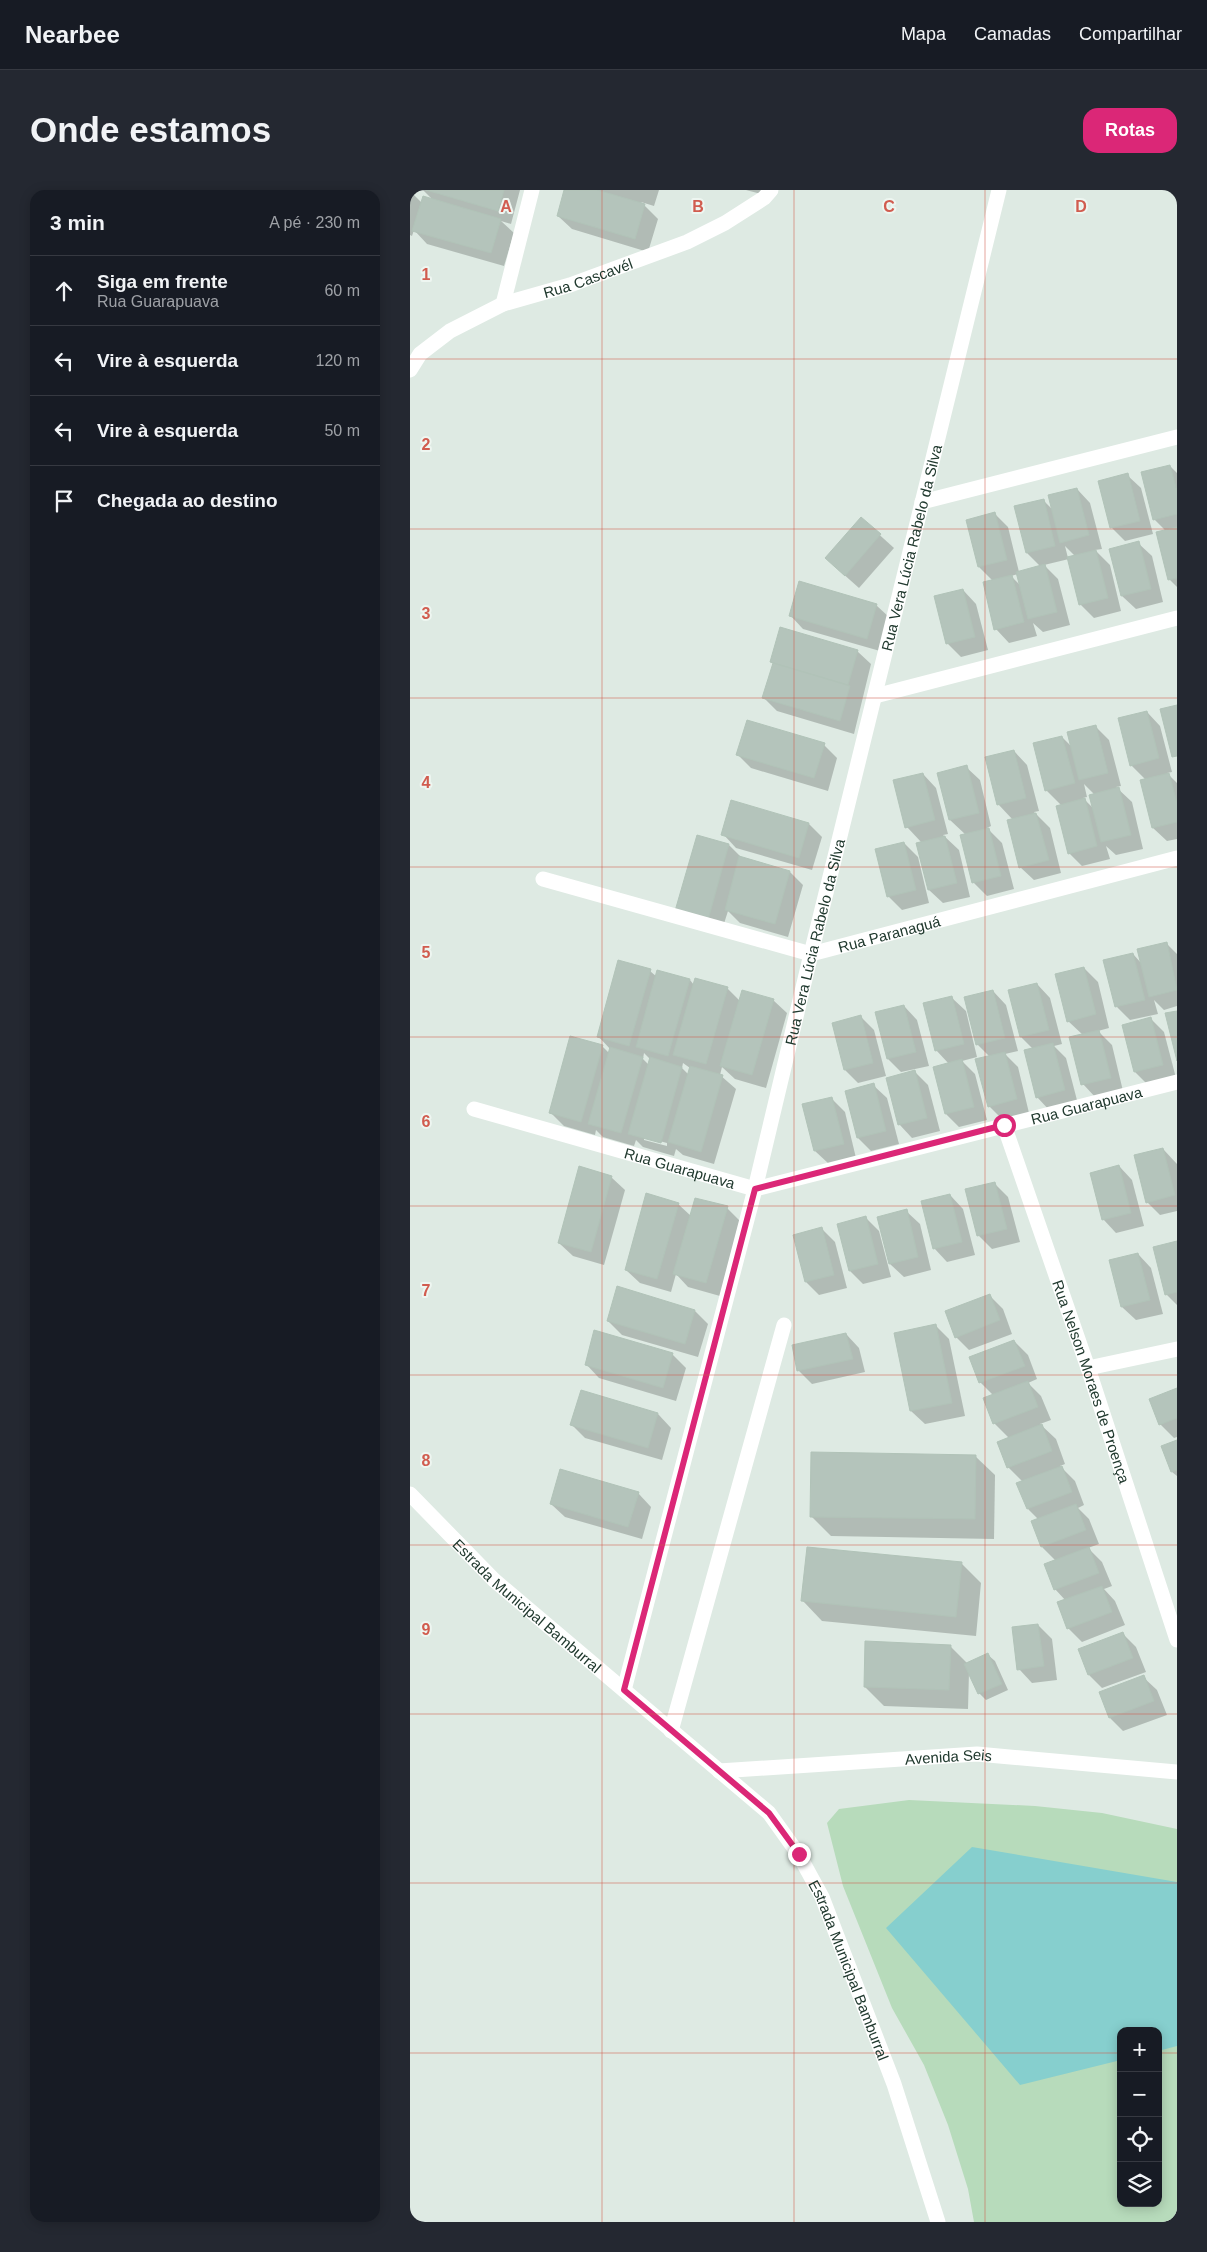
<!DOCTYPE html>
<html lang="pt">
<meta charset="utf-8">
<style>
body{margin:0;font-family:Arial,sans-serif;background:#242831;color:#f1f3f6}
.controls{position:absolute;right:15px;bottom:15px;display:grid;overflow:hidden;border-radius:10px;box-shadow:0 2px 12px #0003}
.controls button{width:45px;height:45px;display:grid;place-items:center;padding:0;border:0;border-bottom:1px solid #363941;background:#171b24;color:#f1f3f6;font:25px sans-serif}
.stop{position:absolute;width:15px;height:15px;margin:-11px;border:4px solid #db2777;border-radius:50%;background:#fff}
.stop.end{background:#db2777;border-color:#fff;box-shadow:0 1px 5px #0008}
.list{margin:0;padding:0;list-style:none}
h2{display:flex;justify-content:space-between;align-items:center;height:65px;margin:0;padding:0 20px;font-size:21px}
h2 small{font-size:16px;font-weight:400;color:#9ea1a6}
.list li{display:grid;grid-template-columns:32px 1fr auto;gap:15px;align-items:center;box-sizing:border-box;height:70px;padding:0 20px;border-top:1px solid #363941}
.list b{display:block;font-size:19px;white-space:nowrap}
.list p{margin:0;font-size:16px;white-space:nowrap;color:#9ea1a6}
.list em{font-size:16px;font-style:normal;color:#9ea1a6}
.icon{flex:none;width:28px;height:28px;fill:none;stroke:currentColor;stroke-width:2;stroke-linecap:round;stroke-linejoin:round}
.map{position:relative;flex:none;width:767px;height:2032px;overflow:hidden;border-radius:15px}
header{display:flex;align-items:center;gap:30px;box-sizing:border-box;height:70px;padding:0 25px;background:#171b24;border-bottom:1px solid #363941}
header strong{font-size:24px}
nav{display:flex;gap:28px;margin-inline-start:auto;font-size:18px}
.intro{display:flex;align-items:center;justify-content:space-between;box-sizing:border-box;height:120px;padding:0 30px}
h1{margin:0;font-size:35px}
.button{padding:12px 22px;border-radius:15px;background:#db2777;color:#fff;font-size:18px;font-weight:700}
main{display:flex;gap:30px;padding:0 30px}
aside{flex:1;background:#171b24;border-radius:15px;box-shadow:0 2px 12px #0003}
.map>svg:first-child{display:block}
</style>
<header>
<strong>Nearbee</strong>
<nav><a>Mapa</a><a>Camadas</a><a>Compartilhar</a></nav>
</header>
<div class="intro"><h1>Onde estamos</h1><a class="button">Rotas</a></div>
<main>
<aside>
<h2>3 min<small>A pé · 230 m</small></h2>
<ul class="list">
<li><svg class="icon" aria-label="ahead" viewBox="0 0 24 24"><path d="M12 20V5M6 11l6-6 6 6"/></svg><div><b>Siga em frente</b><p>Rua Guarapuava</p></div><em>60 m</em></li>
<li><svg class="icon" aria-label="left" viewBox="0 0 24 24"><path d="M17 20v-9H6M10 6l-5 5 5 5"/></svg><div><b>Vire à esquerda</b></div><em>120 m</em></li>
<li><svg class="icon" aria-label="left" viewBox="0 0 24 24"><path d="M17 20v-9H6M10 6l-5 5 5 5"/></svg><div><b>Vire à esquerda</b></div><em>50 m</em></li>
<li><svg class="icon" aria-label="arrive" viewBox="0 0 24 24"><path d="M6 21V4h12l-3 4 3 4H6"/></svg><div><b>Chegada ao destino</b></div></li>
</ul>
</aside>
<div class="map">
<svg width="767" height="2032" viewBox="0 0 767 2032">
<rect width="100%" height="100%" fill="#deeae3"/>
<path fill="#b7dbbb" fill-rule="evenodd" d="M499 1610 625 1616 692 1623 767 1639V2032H564L558 1999 538 1935 514 1875 482 1818 433 1696 417 1633 429 1619ZM711 1841H748V2013H711Z"/>
<path fill="#86cfce" d="M562 1657 767 1692V1856L748 1861V1841H711V1870L610 1895 476 1738Z"/>
<g fill="#0003" fill-rule="evenodd">
<path d="M13 0H110L101 34 91 31 104 43 94 76 17 54 4 40 2 46 0 45V1L12 13 23 10Z"/>
<path d="M156 0H249L244 16 231 12 248 29 238 62 162 39 148 26Z"/>
<path d="M336 0H352L351 4Z"/>
<path d="M760 276 767 283V397L759 389 756 341 744 329Z"/>
<path d="M717 285 731 298 743 344 715 351 702 338 690 292Z"/>
<path d="M667 299 680 313 692 359 685 360 700 375 711 421 684 428 670 414 659 369 634 375 648 389 660 435 633 442 623 433 627 446 599 453 586 439 583 391 569 377 585 324 598 337 609 382 631 377 617 363 606 317 633 310 643 320ZM655 356 665 366 658 368ZM608 384 611 396 601 386Z"/>
<path d="M452 329 484 358 449 398 431 382Z"/>
<path d="M728 353 742 366 753 412 726 419 712 406Z"/>
<path d="M553 400 566 414 578 460 551 467 537 453Z"/>
<path d="M466 415 480 428 470 461 393 439 380 425Z"/>
<path d="M447 461 461 474 444 544 367 521 354 508 364 474 361 471Z"/>
<path d="M737 522 750 536 762 582 757 583 767 593V649L757 651 743 638 736 590 721 575Z"/>
<path d="M686 537 699 550 711 596 706 597 722 612 733 659 706 665 696 656 700 669 672 676 659 663 652 616 636 600 652 547 662 557ZM674 594 685 605 684 619 673 608 677 607Z"/>
<path d="M414 555 427 568 418 601 341 578 328 565Z"/>
<path d="M604 561 617 575 629 621 624 622 640 638 651 683 624 690 610 677 603 630 588 614Z"/>
<path d="M556 577 570 590 581 636 577 638 592 653 604 699 577 706 563 692 556 645 540 630Z"/>
<path d="M513 584 526 598 538 644 533 645 549 660 560 707 533 713 519 700 508 654 512 653 497 637Z"/>
<path d="M322 612 399 634 412 647 402 680 326 658 313 644Z"/>
<path d="M494 653 508 667 519 713 492 720 478 706Z"/>
<path d="M319 655 332 668 380 682 393 695 378 747 330 733 318 721 311 743 280 735Z"/>
<path d="M756 753 767 764V816L754 820 744 810 748 824 720 830 707 817 695 771 723 764 732 774Z"/>
<path d="M674 778 688 792 699 838 688 841 702 855 713 901 686 908 673 894V845L658 831Z"/>
<path d="M240 781 247 787 280 790 284 795 317 798 330 811 363 810 377 823 356 898 325 889 312 877 310 885 326 899 304 974 273 965 266 959 264 966 233 957 226 950 224 956 193 947 186 940 185 945 154 936 140 922 192 856 200 864 201 860 188 846ZM234 863 240 869 239 875 233 869ZM273 873 280 878 279 885 272 878ZM234 947 257 953V956L234 950Z"/>
<path d="M627 794 640 808 652 854 644 856 656 868 668 914 640 921 627 907 623 859 611 847 599 801Z"/>
<path d="M583 801 596 815 608 861 595 864 608 877 619 923 592 929 579 916 580 867 567 854Z"/>
<path d="M542 808 556 821 567 867 552 871 565 884 577 930 549 937 536 924 539 874 526 860Z"/>
<path d="M494 816 507 830 519 876 491 882 478 869 466 823Z"/>
<path d="M451 827 464 840 476 886 448 893 435 880Z"/>
<path d="M741 829 754 842 766 888 738 895 725 882Z"/>
<path d="M505 882 518 895 530 941 502 948 489 934Z"/>
<path d="M463 895 477 908 489 954 461 961 448 948Z"/>
<path d="M421 908 435 922 446 968 419 974 405 961Z"/>
<path d="M753 959 767 974V1021L750 1025 737 1012Z"/>
<path d="M709 976 722 990 734 1036 706 1043 693 1029Z"/>
<path d="M201 987 215 1000 194 1075 163 1066 149 1053Z"/>
<path d="M584 993 598 1007 610 1052 582 1059 568 1045Z"/>
<path d="M540 1005 553 1019 565 1065 537 1072 524 1058Z"/>
<path d="M268 1014 281 1026 317 1018 330 1031 310 1106 278 1097 266 1084 261 1102 230 1093 216 1080Z"/>
<path d="M496 1021 510 1034 521 1080 494 1087 480 1074Z"/>
<path d="M456 1028 469 1041 481 1087 453 1094 440 1081Z"/>
<path d="M412 1039 425 1052 437 1098 409 1105 396 1092Z"/>
<path d="M767 1052V1115L756 1104Z"/>
<path d="M728 1064 741 1078 753 1124 726 1130 712 1117 700 1071Z"/>
<path d="M579 1105 593 1119 602 1144 559 1160 546 1147Z"/>
<path d="M285 1121 298 1134 288 1167 212 1145 198 1131Z"/>
<path d="M526 1136 539 1149 555 1226 515 1234 501 1221 485 1144Z"/>
<path d="M436 1144 449 1158 455 1182 402 1194 389 1181 383 1156Z"/>
<path d="M604 1151 618 1165 627 1189 618 1193 631 1206 641 1230 630 1234 646 1249 655 1274 650 1276 665 1291 674 1315 668 1318 679 1329 689 1354 678 1358 692 1372 702 1396 694 1399 705 1411 715 1435 672 1452 658 1438 656 1411 645 1399 646 1371 632 1357 622 1332 629 1330 618 1319 613 1292 598 1277 599 1248 584 1233 583 1205 570 1192Z"/>
<path d="M262 1164 276 1178 266 1211 189 1188 176 1174Z"/>
<path d="M767 1199V1247L764 1248 750 1234Z"/>
<path d="M171 1202 248 1224 261 1238 252 1270 175 1248 162 1235Z"/>
<path d="M767 1251V1286L762 1282Z"/>
<path d="M565 1266 585 1285 584 1349 421 1346 401 1326Z"/>
<path d="M228 1303 241 1317 232 1349 155 1327 141 1314Z"/>
<path d="M551 1373 571 1393 566 1446 412 1431 393 1411Z"/>
<path d="M628 1435 642 1449 647 1490 622 1493 609 1479Z"/>
<path d="M713 1444 726 1457 736 1482 692 1498 679 1485Z"/>
<path d="M540 1456 558 1474 578 1465 585 1471 598 1500 576 1510 569 1503 559 1482 558 1519 474 1516 455 1497Z"/>
<path d="M733 1487 747 1500 757 1525 713 1541 700 1528 690 1503Z"/>
</g>
<g fill="#b4c4bb" stroke="#b1c3b8">
<path d="M16 0H94L88 21Z"/>
<path d="M154 0H187L235 14 225 49 147 26Z"/>
<path d="M13 6 91 29 81 63 2 41Z"/>
<path d="M760 275 767 301V324L743 330 731 282Z"/>
<path d="M718 283 730 331 700 338 688 291Z"/>
<path d="M667 298 679 345 650 353 638 305Z"/>
<path d="M634 309 645 356 616 363 604 316Z"/>
<path d="M585 322 597 370 568 377 556 330Z"/>
<path d="M451 327 471 344 435 386 415 368Z"/>
<path d="M767 337V388L758 390 746 342Z"/>
<path d="M729 351 741 399 711 406 699 359Z"/>
<path d="M686 360 698 408 669 415 657 367Z"/>
<path d="M635 374 647 422 618 429 606 382Z"/>
<path d="M602 385 614 432 584 440 573 392Z"/>
<path d="M389 391 467 414 457 449 379 426Z"/>
<path d="M553 399 565 447 536 454 524 406Z"/>
<path d="M370 437 448 460 438 495 360 472Z"/>
<path d="M363 473 440 496 430 531 352 508Z"/>
<path d="M767 515V566L762 567 750 519Z"/>
<path d="M737 521 749 568 720 576 708 528Z"/>
<path d="M337 530 415 553 404 588 326 565Z"/>
<path d="M686 535 698 583 669 590 657 542Z"/>
<path d="M652 546 665 593 635 601 623 553Z"/>
<path d="M604 560 616 608 587 615 575 567Z"/>
<path d="M557 575 569 623 539 630 527 583Z"/>
<path d="M513 583 525 630 495 638 483 590Z"/>
<path d="M759 583 767 613V632L742 638 730 590Z"/>
<path d="M709 597 721 645 691 652 679 605Z"/>
<path d="M675 608 687 656 658 664 646 616Z"/>
<path d="M321 610 399 633 389 668 311 645Z"/>
<path d="M626 623 639 670 609 678 597 630Z"/>
<path d="M579 638 591 686 562 693 550 645Z"/>
<path d="M287 645 319 654 298 730 265 721Z"/>
<path d="M535 646 547 693 518 700 506 653Z"/>
<path d="M494 652 506 700 477 707 465 659Z"/>
<path d="M329 666 380 681 365 734 315 720Z"/>
<path d="M757 752 767 800 739 807 727 759Z"/>
<path d="M723 763 735 810 705 817 693 770Z"/>
<path d="M208 770 241 779 219 856 187 847Z"/>
<path d="M674 777 686 824 657 832 645 784Z"/>
<path d="M247 780 280 789 258 866 226 857Z"/>
<path d="M285 788 318 797 296 874 263 865Z"/>
<path d="M627 793 639 840 610 847 598 800Z"/>
<path d="M332 800 364 809 342 885 310 876Z"/>
<path d="M583 800 595 848 566 855 554 807Z"/>
<path d="M542 806 554 854 525 861 513 813Z"/>
<path d="M494 815 506 862 477 869 465 822Z"/>
<path d="M767 821V871L755 823Z"/>
<path d="M451 825 463 873 434 880 422 833Z"/>
<path d="M741 827 753 875 724 882 712 835Z"/>
<path d="M689 840 701 888 671 895 659 847Z"/>
<path d="M160 846 193 855 171 932 139 923Z"/>
<path d="M643 853 655 900 626 908 614 860Z"/>
<path d="M200 857 233 867 211 943 178 934Z"/>
<path d="M595 862 607 909 578 917 565 869Z"/>
<path d="M240 867 272 877 251 953 218 944Z"/>
<path d="M552 869 564 917 535 924 523 877Z"/>
<path d="M280 876 313 885 291 962 258 952Z"/>
<path d="M505 880 517 928 488 935 476 888Z"/>
<path d="M464 893 476 941 447 948 435 901Z"/>
<path d="M422 907 434 954 404 961 392 914Z"/>
<path d="M753 958 765 1005 736 1013 724 965Z"/>
<path d="M709 975 721 1023 692 1030 680 983Z"/>
<path d="M169 976 202 986 181 1062 148 1053Z"/>
<path d="M585 992 597 1039 567 1046 555 999Z"/>
<path d="M236 1003 269 1013 247 1089 215 1080Z"/>
<path d="M540 1004 552 1052 523 1059 511 1011Z"/>
<path d="M285 1008 318 1016 296 1093 263 1084Z"/>
<path d="M497 1019 508 1067 479 1074 467 1027Z"/>
<path d="M456 1026 468 1074 439 1081 427 1034Z"/>
<path d="M412 1037 424 1085 395 1092 383 1045Z"/>
<path d="M767 1051V1102L755 1105 743 1057Z"/>
<path d="M728 1063 740 1110 711 1117 699 1070Z"/>
<path d="M207 1096 285 1120 275 1154 197 1131Z"/>
<path d="M580 1104 590 1130 545 1148 535 1121Z"/>
<path d="M526 1134 542 1213 500 1221 484 1143Z"/>
<path d="M184 1140 263 1163 253 1198 175 1175Z"/>
<path d="M436 1143 443 1169 387 1181 382 1155Z"/>
<path d="M604 1150 615 1176 569 1193 559 1167Z"/>
<path d="M618 1191 628 1217 583 1234 573 1208Z"/>
<path d="M767 1198V1228L749 1235 739 1209Z"/>
<path d="M171 1200 248 1223 238 1258 160 1235Z"/>
<path d="M632 1234 642 1261 597 1278 587 1252Z"/>
<path d="M767 1250V1280L761 1282 751 1256Z"/>
<path d="M401 1262 566 1265 565 1329 400 1327Z"/>
<path d="M652 1276 662 1302 617 1319 606 1293Z"/>
<path d="M150 1279 229 1302 218 1337 140 1314Z"/>
<path d="M666 1314 676 1340 631 1357 621 1331Z"/>
<path d="M397 1357 552 1372 546 1427 391 1411Z"/>
<path d="M679 1357 689 1383 644 1400 634 1374Z"/>
<path d="M692 1396 702 1422 657 1439 647 1412Z"/>
<path d="M628 1434 634 1476 607 1480 602 1437Z"/>
<path d="M713 1442 723 1468 678 1485 668 1459Z"/>
<path d="M455 1451 541 1455 539 1500 454 1497Z"/>
<path d="M578 1463 592 1494 568 1504 554 1474Z"/>
<path d="M734 1485 744 1511 699 1528 689 1502Z"/>
</g>
<g fill="none" stroke-linecap="round" stroke-linejoin="round">
<g stroke="#fff" stroke-width="15">
<path d="M93 114 122 0"/>
<path id="s1" d="M0 180 10 164 40 141 93 114 160 95 277 52 315 33 354 8 361 0"/>
<path d="M512 312 767 247"/>
<path d="M465 506 767 428"/>
<path id="s2" d="M133 689 401 764 767 668"/>
<path id="s3" d="M64 919 345 999 767 892"/>
<path id="s4" d="M594 935 678 1178 767 1450"/>
<path d="M678 1178 767 1159"/>
<path id="s5" d="M0 1304 84 1390 359 1623 389 1665 412 1707 484 1894 528 2032"/>
<path id="s6" d="M214 1500 345 999 401 764 589 0"/>
<path d="M261 1541 374 1135"/>
<path id="s7" d="M309 1581 567 1564 767 1582"/>
</g>
</g>
<g fill="none" stroke-linecap="round" stroke-linejoin="round">
<path stroke="#db2777" stroke-width="6" d="M389 1664 359 1623 214 1500 345 999 594 935"/>
</g>
<path fill="none" stroke="#d15c4f" stroke-width="1" stroke-opacity="0.55" d="M192 0V2032M384 0V2032M575 0V2032M0 169H767M0 339H767M0 508H767M0 677H767M0 847H767M0 1016H767M0 1185H767M0 1355H767M0 1524H767M0 1693H767M0 1863H711M748 1863H767"/>
<g text-anchor="middle" dominant-baseline="central" stroke-width="4" stroke-linejoin="round" paint-order="stroke">
<g font-size="15" fill="#20392e" stroke="#eef6f1">
<text stroke="none"><textPath href="#s1" startOffset="205">Rua Cascavél</textPath></text>
<text stroke="none"><textPath href="#s6" startOffset="1178">Rua Vera Lúcia Rabelo da Silva</textPath></text>
<text stroke="none"><textPath href="#s2" startOffset="359">Rua Paranaguá</textPath></text>
<text stroke="none"><textPath href="#s6" startOffset="772">Rua Vera Lúcia Rabelo da Silva</textPath></text>
<text stroke="none"><textPath href="#s3" startOffset="634">Rua Guarapuava</textPath></text>
<text stroke="none"><textPath href="#s3" startOffset="214">Rua Guarapuava</textPath></text>
<text stroke="none"><textPath href="#s4" startOffset="271">Rua Nelson Moraes de Proença</textPath></text>
<text stroke="none"><textPath href="#s5" startOffset="162">Estrada Municipal Bamburral</textPath></text>
<text stroke="none"><textPath href="#s7" startOffset="230">Avenida Seis</textPath></text>
<text stroke="none"><textPath href="#s5" startOffset="658">Estrada Municipal Bamburral</textPath></text>
</g>
</g>
<g font-size="16" text-anchor="middle" font-weight="bold" fill="#d15c4f" stroke="#eef6f1" stroke-width="4" stroke-linejoin="round" paint-order="stroke">
<text x="96" y="22">A</text>
<text x="288" y="22">B</text>
<text x="479" y="22">C</text>
<text x="671" y="22">D</text>
<text x="16" y="90">1</text>
<text x="16" y="260">2</text>
<text x="16" y="429">3</text>
<text x="16" y="598">4</text>
<text x="16" y="768">5</text>
<text x="16" y="937">6</text>
<text x="16" y="1106">7</text>
<text x="16" y="1276">8</text>
<text x="16" y="1445">9</text>
</g>
</svg>
<div class="controls">
<button>+</button>
<button>−</button>
<button><svg class="icon" aria-label="locate" viewBox="0 0 24 24"><circle cx="12" cy="12" r="6"/><path d="M12 2v4M12 18v4M2 12h4M18 12h4"/></svg></button>
<button><svg class="icon" aria-label="layers" viewBox="0 0 24 24"><path d="M12 4l9 5-9 5-9-5zM3 14l9 5 9-5"/></svg></button>
</div>
<div class="stop" style="left:594px;top:935px"></div>
<div class="stop end" style="left:389px;top:1664px"></div>
</div>
</main>
